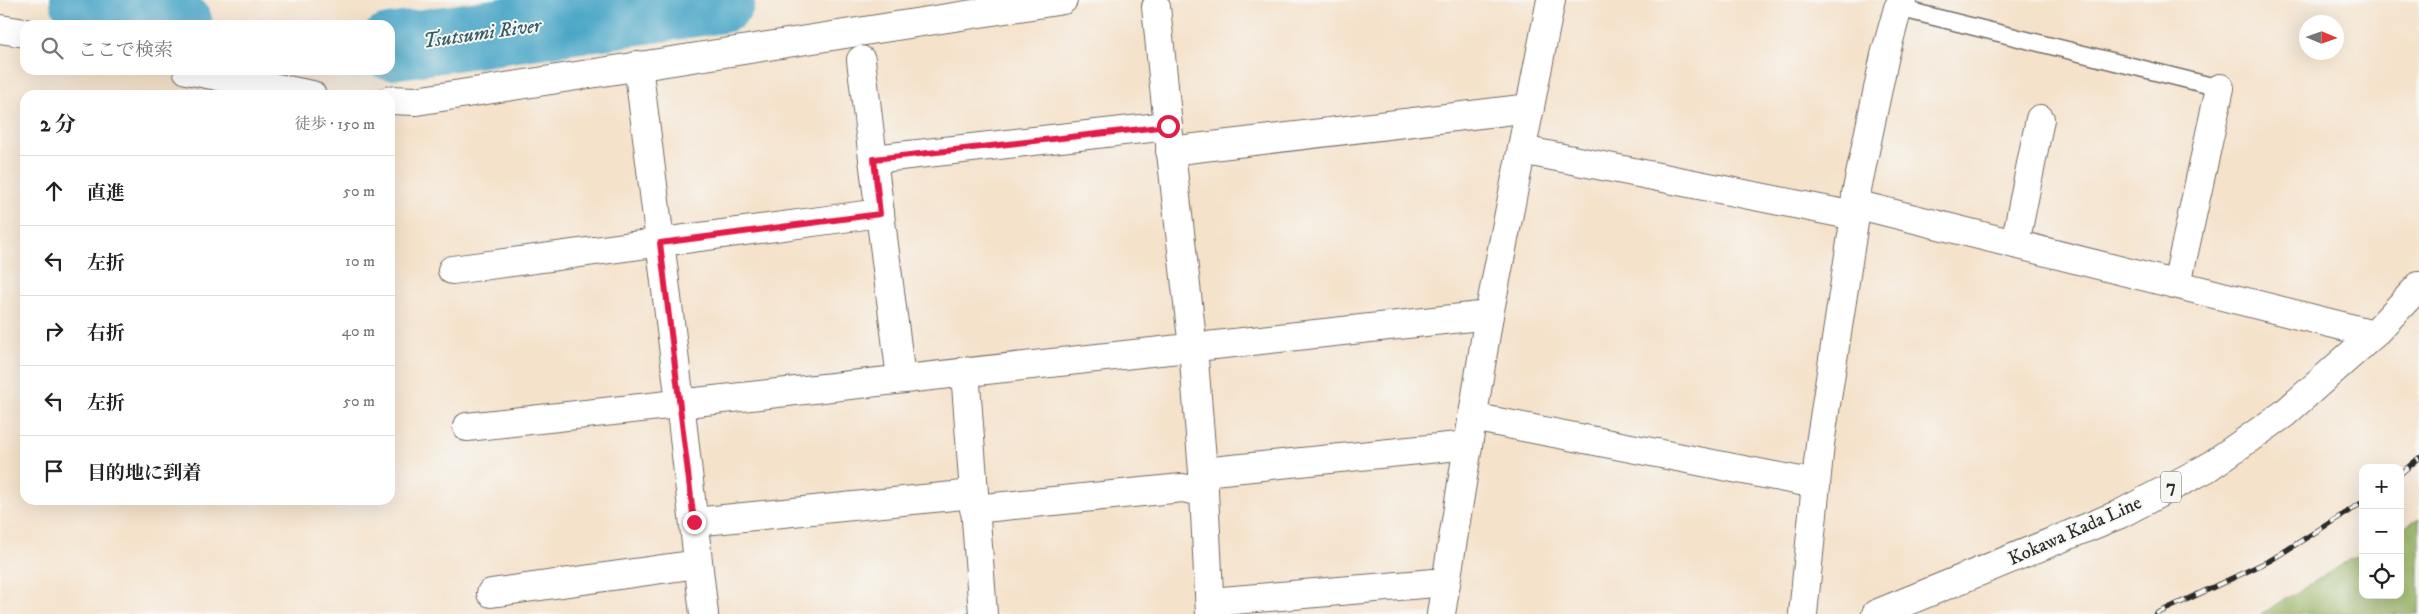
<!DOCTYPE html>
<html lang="ja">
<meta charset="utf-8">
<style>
body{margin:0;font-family:"IM FELL DW Pica","Noto Serif JP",serif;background:#f6f6f6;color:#222}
.controls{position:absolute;right:15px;bottom:15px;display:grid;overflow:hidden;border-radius:10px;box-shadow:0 5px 20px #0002}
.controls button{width:45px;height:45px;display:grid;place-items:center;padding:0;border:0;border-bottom:1px solid #e0e0e0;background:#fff;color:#222;font:25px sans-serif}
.compass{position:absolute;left:2299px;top:15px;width:45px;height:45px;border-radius:50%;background:#fff;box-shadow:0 5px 20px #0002;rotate:92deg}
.stop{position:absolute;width:15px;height:15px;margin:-11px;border:4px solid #e11d48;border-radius:50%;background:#fff}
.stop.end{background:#e11d48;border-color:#fff;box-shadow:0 1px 5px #0008}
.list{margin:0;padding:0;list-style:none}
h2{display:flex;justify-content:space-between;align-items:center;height:65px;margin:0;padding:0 20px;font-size:21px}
h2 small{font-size:16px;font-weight:400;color:#767676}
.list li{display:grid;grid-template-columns:32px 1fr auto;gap:15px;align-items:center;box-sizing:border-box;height:70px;padding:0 20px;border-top:1px solid #e0e0e0}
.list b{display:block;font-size:19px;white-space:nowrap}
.list em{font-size:16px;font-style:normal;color:#767676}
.icon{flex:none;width:28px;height:28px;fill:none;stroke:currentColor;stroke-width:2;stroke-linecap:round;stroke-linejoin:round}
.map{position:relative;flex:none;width:2419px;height:614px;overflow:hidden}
.search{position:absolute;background:#fff;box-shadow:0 5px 20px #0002;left:20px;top:20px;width:375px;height:55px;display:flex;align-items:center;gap:12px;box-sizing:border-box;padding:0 18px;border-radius:15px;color:#767676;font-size:19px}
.panel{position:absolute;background:#fff;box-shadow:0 5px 20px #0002;left:20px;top:90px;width:375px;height:415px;border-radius:15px}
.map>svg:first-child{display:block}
</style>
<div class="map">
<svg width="2419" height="614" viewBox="0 0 2419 614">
<rect width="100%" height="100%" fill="#f6f6f2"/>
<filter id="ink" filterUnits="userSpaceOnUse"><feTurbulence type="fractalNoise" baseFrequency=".02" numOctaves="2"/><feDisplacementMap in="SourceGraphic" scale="10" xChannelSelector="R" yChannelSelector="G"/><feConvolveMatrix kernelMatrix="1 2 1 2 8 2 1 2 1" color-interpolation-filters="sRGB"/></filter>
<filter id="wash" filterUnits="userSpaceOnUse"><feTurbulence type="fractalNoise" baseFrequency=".0096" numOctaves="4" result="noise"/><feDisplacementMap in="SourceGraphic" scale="20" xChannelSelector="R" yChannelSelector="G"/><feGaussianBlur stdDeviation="1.12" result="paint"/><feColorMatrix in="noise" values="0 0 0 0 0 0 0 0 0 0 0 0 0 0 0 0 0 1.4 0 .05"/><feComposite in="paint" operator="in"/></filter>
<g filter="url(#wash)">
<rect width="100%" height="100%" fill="#f5e2cb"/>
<path fill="#97b264" stroke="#616e48" d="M2419 518V614H2261L2363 552V595H2400V530Z"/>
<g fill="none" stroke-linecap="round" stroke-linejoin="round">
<g stroke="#49a6c7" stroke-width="66">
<path d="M83 0 180 25"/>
<path d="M390 47 722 0"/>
</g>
</g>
</g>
<g filter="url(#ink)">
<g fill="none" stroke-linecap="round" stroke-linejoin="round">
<g stroke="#726b63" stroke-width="19">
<path id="service" d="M1898 8 2220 88"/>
</g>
<g stroke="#726b63" stroke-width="30">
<g id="minor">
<path d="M1156 7 1168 126"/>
<path d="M0 29 25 33"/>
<path d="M861 60 873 159"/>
<path d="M638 65 680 402 704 614"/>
<path d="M187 70 312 95"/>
<path d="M390 100 416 101 1063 0"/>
<path d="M1522 150 1855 216"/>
<path d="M1170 151 1530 108"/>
<path d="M1855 204 2374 334"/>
<path d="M2015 244 2040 119"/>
<path d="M452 270 880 213"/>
<path d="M2177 284 2220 88"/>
<path d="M965 371 983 614"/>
<path d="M901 378 873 159 1168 126 1193 348 1203 472 1210 614"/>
<path d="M1472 417 1816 484"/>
<path d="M467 427 1489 315"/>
<path d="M1203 472 1468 445"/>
<path d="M974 509 1182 488 1204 492"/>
<path d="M694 522 973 494"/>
<path d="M491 593 698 564"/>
<path d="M1210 602 1446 582"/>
<path d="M1441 614 1489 315 1551 0"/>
<path d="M1803 614 1820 444 1855 216 1856 194 1885 55 1898 8 1903 0"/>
</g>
</g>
<g stroke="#726b63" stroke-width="30">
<path id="primary" d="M1876 614 2120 514 2207 468 2284 414 2374 334 2419 286"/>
</g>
<use href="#service" stroke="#fff" stroke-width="16"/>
<use href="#minor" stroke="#fff" stroke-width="28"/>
<use href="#primary" stroke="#fff" stroke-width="28"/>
<g stroke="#2b2b2b" stroke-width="5.5">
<g id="rail">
<path d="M2400 474 2419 458"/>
<path d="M2156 614 2271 560 2363 502"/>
</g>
</g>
<use href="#rail" stroke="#f6f6f2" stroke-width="4" stroke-dasharray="11" stroke-linecap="butt"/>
</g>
</g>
<g fill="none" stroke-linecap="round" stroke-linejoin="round" filter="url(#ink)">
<path stroke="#e11d48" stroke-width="6" d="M694 522 660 243 880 214 874 159 1168 126"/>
</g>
<g text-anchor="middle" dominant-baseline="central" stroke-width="4" stroke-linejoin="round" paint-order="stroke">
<rect fill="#f6f6f2" stroke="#686867" stroke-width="1" x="2161" y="471.5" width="20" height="31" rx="4"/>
<g font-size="18" font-weight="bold" fill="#2b2b2b">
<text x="2171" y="487">7</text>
</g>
<g font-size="19" fill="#2b2b2b" stroke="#f6f6f2">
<text transform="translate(2075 531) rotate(-24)">Kokawa Kada Line</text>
</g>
<g font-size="20" font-style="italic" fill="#375c69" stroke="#f6f6f2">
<text transform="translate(482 34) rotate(-8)">Tsutsumi River</text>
</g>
</g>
</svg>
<div class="controls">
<button>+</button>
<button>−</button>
<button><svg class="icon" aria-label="locate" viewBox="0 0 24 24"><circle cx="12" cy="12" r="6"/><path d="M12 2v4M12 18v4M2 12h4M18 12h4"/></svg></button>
</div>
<svg class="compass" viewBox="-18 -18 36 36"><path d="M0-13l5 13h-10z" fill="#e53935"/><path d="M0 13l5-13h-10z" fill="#767676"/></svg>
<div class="stop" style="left:1168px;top:126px"></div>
<div class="stop end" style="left:694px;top:522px"></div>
<div class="search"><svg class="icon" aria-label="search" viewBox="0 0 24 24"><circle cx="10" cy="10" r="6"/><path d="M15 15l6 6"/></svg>ここで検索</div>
<section class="panel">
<h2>2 分<small>徒歩 · 150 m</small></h2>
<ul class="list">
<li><svg class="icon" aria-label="ahead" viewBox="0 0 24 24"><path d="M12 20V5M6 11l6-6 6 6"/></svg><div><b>直進</b></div><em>50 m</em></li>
<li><svg class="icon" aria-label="left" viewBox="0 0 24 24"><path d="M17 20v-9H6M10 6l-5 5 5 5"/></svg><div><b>左折</b></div><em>10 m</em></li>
<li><svg class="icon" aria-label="right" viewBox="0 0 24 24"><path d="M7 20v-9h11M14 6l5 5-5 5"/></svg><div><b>右折</b></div><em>40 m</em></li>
<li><svg class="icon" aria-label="left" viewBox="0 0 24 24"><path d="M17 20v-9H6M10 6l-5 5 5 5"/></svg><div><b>左折</b></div><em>50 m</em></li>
<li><svg class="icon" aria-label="arrive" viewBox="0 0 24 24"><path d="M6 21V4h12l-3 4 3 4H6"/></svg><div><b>目的地に到着</b></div></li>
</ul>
</section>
</div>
